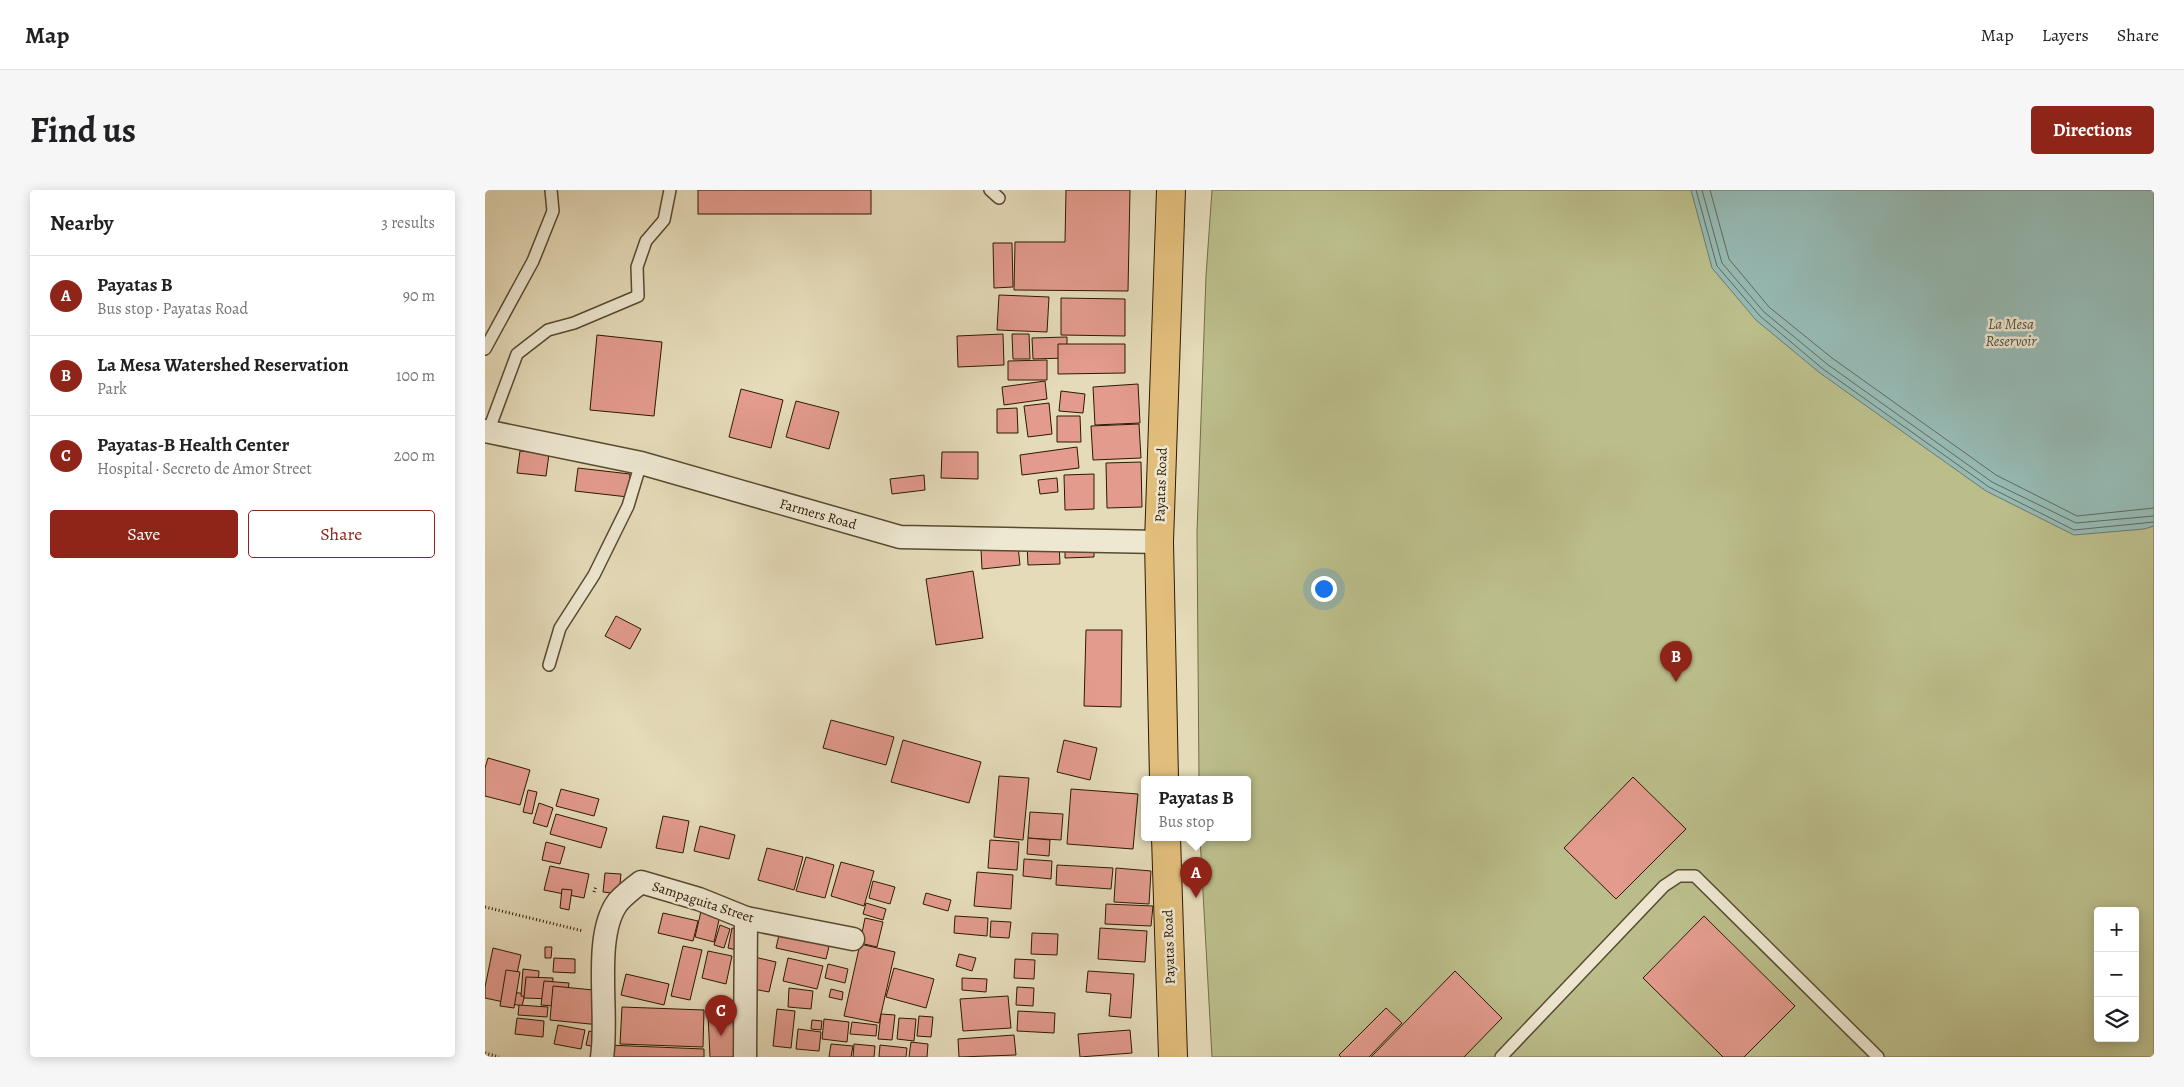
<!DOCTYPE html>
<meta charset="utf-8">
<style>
body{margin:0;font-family:Alegreya,serif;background:#f6f6f6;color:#202124}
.controls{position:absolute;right:15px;bottom:15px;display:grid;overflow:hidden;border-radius:5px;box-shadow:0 2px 12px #0003}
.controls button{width:45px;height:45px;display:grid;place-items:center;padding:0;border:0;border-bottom:1px solid #e0e0e0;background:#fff;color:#202124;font:25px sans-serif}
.you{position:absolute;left:838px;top:398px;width:18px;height:18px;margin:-12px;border:4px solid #fff;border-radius:50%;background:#1a73e8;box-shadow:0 0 0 8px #1a73e833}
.badge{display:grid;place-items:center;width:32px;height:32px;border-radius:50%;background:#8f2418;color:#fff;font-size:16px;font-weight:700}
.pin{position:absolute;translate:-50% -41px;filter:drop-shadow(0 1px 2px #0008)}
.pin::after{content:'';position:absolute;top:26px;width:18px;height:15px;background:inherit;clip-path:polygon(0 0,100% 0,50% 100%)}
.popup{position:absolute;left:656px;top:586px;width:110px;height:65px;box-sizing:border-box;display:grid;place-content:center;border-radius:5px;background:#fff;filter:drop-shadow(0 1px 4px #0005);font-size:16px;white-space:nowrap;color:#757577}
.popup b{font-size:19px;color:#202124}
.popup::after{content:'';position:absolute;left:50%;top:100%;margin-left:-10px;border:10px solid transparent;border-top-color:#fff}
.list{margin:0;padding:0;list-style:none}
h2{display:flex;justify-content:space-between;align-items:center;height:65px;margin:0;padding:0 20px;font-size:21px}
h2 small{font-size:16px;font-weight:400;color:#757577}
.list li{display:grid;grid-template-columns:32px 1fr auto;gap:15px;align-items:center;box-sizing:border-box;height:80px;padding:0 20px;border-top:1px solid #e0e0e0}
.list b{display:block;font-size:19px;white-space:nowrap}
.list p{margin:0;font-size:16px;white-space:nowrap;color:#757577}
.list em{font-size:16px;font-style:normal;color:#757577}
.actions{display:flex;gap:10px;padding:15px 20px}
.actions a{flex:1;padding:11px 0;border:1px solid #8f2418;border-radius:5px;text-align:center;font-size:18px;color:#8f2418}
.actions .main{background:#8f2418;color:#fff}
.icon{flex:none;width:28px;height:28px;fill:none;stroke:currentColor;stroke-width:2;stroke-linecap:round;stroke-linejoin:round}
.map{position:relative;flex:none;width:1669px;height:867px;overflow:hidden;border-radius:5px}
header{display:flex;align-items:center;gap:30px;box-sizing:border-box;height:70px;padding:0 25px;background:#fff;border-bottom:1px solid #e0e0e0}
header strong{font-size:24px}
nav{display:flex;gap:28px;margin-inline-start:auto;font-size:18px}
.intro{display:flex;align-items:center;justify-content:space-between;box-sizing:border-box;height:120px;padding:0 30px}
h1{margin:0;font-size:35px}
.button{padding:12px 22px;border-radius:5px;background:#8f2418;color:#fff;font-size:18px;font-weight:700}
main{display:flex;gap:30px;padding:0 30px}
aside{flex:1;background:#fff;border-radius:5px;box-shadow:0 2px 12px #0003}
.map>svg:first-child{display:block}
</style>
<header>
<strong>Map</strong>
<nav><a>Map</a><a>Layers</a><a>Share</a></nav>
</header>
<div class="intro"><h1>Find us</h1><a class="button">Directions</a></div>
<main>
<aside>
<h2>Nearby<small>3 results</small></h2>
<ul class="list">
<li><span class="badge">A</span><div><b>Payatas B</b><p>Bus stop · Payatas Road</p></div><em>90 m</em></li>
<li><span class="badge">B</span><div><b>La Mesa Watershed Reservation</b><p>Park</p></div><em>100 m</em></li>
<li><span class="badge">C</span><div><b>Payatas-B Health Center</b><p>Hospital · Secreto de Amor Street</p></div><em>200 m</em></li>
</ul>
<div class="actions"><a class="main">Save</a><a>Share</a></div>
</aside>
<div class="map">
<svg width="1669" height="867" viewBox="0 0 1669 867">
<rect width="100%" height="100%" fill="#e5dbb9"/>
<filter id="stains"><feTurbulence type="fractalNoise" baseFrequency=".004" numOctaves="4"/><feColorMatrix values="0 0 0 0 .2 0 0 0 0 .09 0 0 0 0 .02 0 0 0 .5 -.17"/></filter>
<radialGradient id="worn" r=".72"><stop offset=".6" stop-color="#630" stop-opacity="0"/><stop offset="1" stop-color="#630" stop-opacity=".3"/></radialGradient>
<path fill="#bbbe8b" stroke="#746c47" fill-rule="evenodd" d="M727 0H1669V867H727L715 647H762V589H714L712 342 721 86ZM1613 721H1650V848H1613Z"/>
<path fill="#96bab4" stroke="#6c7a6d" d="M1206 0H1669V336L1659 339 1589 345 1501 301 1335 183 1271 130 1227 78Z"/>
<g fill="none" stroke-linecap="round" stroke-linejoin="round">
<g stroke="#616a5c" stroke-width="1">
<path d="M1211 0 1232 76 1275 126 1338 179 1504 297 1589 340 1669 332"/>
<path d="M1217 0 1237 73 1279 122 1342 174 1507 292 1591 333 1669 326"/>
<path d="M1225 0 1244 69 1284 117 1347 168 1511 285 1592 326 1669 318"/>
</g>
</g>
<g fill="#e39b8d" stroke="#2c1903">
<rect x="213" y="0" width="173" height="24"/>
<path d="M581 0H645L643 101 529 100 530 52H580Z"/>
<path d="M508 53H527L528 97 509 98Z"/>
<path d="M514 105 564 107 562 142 512 140Z"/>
<path d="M576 108 640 109V146L576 145Z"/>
<path d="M518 144 519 175 473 177 472 146Z"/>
<path d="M527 144H544L545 169H528Z"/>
<path d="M112 145 177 152 169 226 105 220Z"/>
<path d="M582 147V168L548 169 547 148Z"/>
<path d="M573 154H640V183L573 184Z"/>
<path d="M562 170V190H523V171Z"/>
<path d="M560 191 562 209 519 215 517 197Z"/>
<path d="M653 194 655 233 610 235 608 197Z"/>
<path d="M256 199 298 210 286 258 244 247Z"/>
<path d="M576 201 600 204 598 223 574 221Z"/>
<path d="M311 211 354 222 344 259 301 247Z"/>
<path d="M564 213 567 244 543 247 539 216Z"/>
<path d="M532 218 533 243H512V219Z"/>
<path d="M572 226H595L596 252H572Z"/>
<path d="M654 234 656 268 608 270 606 236Z"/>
<path d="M592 257 594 278 537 285 535 265Z"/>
<path d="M35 261 64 264 61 286 32 283Z"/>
<path d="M457 262H493V289L456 288Z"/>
<path d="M656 272 657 317 622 318 621 273Z"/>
<path d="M93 278 145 284 143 307 90 301Z"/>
<path d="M609 284V319L580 320 579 285Z"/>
<path d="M439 285 440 300 407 304 405 289Z"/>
<path d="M572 288 573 302 555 304 553 290Z"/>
<path d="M574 353 575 374 543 375 542 355Z"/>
<path d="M580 355H609V367L580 368Z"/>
<path d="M533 356 535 375 497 379 496 359Z"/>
<path d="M488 381 498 448 451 455 441 389Z"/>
<path d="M131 426 156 439 145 459 120 446Z"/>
<path d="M601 440H637L636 517 599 516Z"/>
<path d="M346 530 409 547 401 575 338 558Z"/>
<path d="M418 550 496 572 484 613 406 592Z"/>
<path d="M579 550 612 558 605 590 572 582Z"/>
<path d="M3 568 45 580 35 615 0 606V578Z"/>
<path d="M514 586 544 588 538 650 509 647Z"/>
<path d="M1148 587 1201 639 1131 709 1079 658Z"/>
<path d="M76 599 114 609 109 626 71 616Z"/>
<path d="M586 599 653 604 648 659 582 654Z"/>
<path d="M43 600 52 602 47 624 38 622Z"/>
<path d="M54 613 68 618 62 637 48 633Z"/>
<path d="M545 622 578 624 576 650 543 648Z"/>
<path d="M71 624 122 638 116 658 65 644Z"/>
<path d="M178 626 204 631 198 663 171 658Z"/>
<path d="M215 636 250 645 244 669 209 661Z"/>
<path d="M543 648 565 650 564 666 542 664Z"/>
<path d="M505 650 534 652 532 680 503 678Z"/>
<path d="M61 652 80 657 75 674 57 670Z"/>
<path d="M282 658 318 667 309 700 273 690Z"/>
<path d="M321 667 349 675 340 708 311 701Z"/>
<path d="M539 669 567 671 566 689 538 686Z"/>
<path d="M356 672 389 681 379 716 346 706Z"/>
<path d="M572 675 628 678 626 699 571 695Z"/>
<path d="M65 676 104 684 99 708 59 700Z"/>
<path d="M631 678 666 681 664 714 629 712Z"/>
<path d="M492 682 528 685 526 719 489 716Z"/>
<path d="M120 683 136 684 134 704 118 702Z"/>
<path d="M388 691 410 697 405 714 384 708Z"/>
<path d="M77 699 87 700 84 720 75 718Z"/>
<path d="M441 703 466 710 463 721 438 714Z"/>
<path d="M381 713 401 719 398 730 378 724Z"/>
<path d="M621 714 668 716 666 736 620 734Z"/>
<path d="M217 717 236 721 229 752 210 747Z"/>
<path d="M178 723 213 731 208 751 173 743Z"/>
<path d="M470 726 503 728 502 746 469 743Z"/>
<path d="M1219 726 1310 816 1259 867H1238L1158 788Z"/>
<path d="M380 728 398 732 392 757 375 753Z"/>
<path d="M506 731 526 732 524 748 505 747Z"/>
<path d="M235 735 245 739 239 758 229 755Z"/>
<path d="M296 736 346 748 341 769 291 758Z"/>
<path d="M247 738 260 741 256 761 243 758Z"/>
<path d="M615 738 662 741 660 772 613 769Z"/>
<path d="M547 743 573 744 572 765 546 764Z"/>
<path d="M375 754 410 762 394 833 359 826Z"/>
<path d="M198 756 217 760 205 810 186 806Z"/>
<path d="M60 757H67L66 768H60Z"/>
<path d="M8 758 36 765 28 802 40 804 37 816 0 808V797Z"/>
<path d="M223 761 247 766 241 794 217 788Z"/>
<path d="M474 764 491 768 487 781 471 776Z"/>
<path d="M265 766 291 772 284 802 263 798Z"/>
<path d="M69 768 90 769V783L68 782Z"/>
<path d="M303 768 338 776 332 799 298 791Z"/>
<path d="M530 769 550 770 549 789 529 788Z"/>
<path d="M343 774 363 779 360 793 340 788Z"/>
<path d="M409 778 449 789 441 818 401 807Z"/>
<path d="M38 779 54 781 52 807 36 806Z"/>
<path d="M21 780 35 782 29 818 15 816Z"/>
<path d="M603 781 649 784 646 828 624 826 626 804 601 802Z"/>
<path d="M970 781 1017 828 979 867H886Z"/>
<path d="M141 784 184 794 179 815 136 805Z"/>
<path d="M41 787 68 788 67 809 39 808Z"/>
<path d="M477 788 502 789 501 802 477 800Z"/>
<path d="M59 791 84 793 81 817 56 815Z"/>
<path d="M68 796 118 801 115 835 65 830Z"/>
<path d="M532 797 549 798 548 816 531 815Z"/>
<path d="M304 798 328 801 326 819 303 817Z"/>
<path d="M346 799 358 802 357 810 344 807Z"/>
<path d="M523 806 526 838 478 841 475 809Z"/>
<path d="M34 815 63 817 62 827 33 825Z"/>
<path d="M137 817 219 820 218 857 135 854Z"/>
<path d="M901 818 917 833 884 867H856L854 865Z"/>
<path d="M292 819 310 821 306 858 288 856Z"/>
<path d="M533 821 570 823 569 843 532 841Z"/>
<path d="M248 823 249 867H225L223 824Z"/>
<path d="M396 824 410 825 407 850 393 849Z"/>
<path d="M434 826 448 827 446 847 432 846Z"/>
<path d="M32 828 59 831 58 847 30 844Z"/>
<path d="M414 828 431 829 429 851 412 849Z"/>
<path d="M339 829 364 832 362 852 337 849Z"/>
<path d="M327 830 337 831 336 840 326 839Z"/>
<path d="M367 832 392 835 391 846 365 844Z"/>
<path d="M73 835 100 840 96 859 69 854Z"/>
<path d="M313 839 336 842 334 861 311 859Z"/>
<path d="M645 840 647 863 595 867 593 844Z"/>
<path d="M104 841 119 844 115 858 101 855Z"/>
<path d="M529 845 531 865 474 867 473 849Z"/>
<path d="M426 852 443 854 442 867H424Z"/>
<path d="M346 854 368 856 366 867H344Z"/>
<path d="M369 854 390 856 389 867H368Z"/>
<path d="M122 855 219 859V867H122Z"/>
<path d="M395 855 422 858 421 867H394Z"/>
</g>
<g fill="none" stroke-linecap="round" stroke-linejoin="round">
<g stroke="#5a4a30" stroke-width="14">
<g id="service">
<path d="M505 0 514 8"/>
<path d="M0 159 48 71 68 21 66 0"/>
<path d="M3 242 32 164 63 140 89 133 153 106 152 77 161 51 179 30 185 0"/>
<path d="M64 475 75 438 109 385 143 316 156 273"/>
<path d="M1016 867 1179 696 1194 686H1210L1393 867"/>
</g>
</g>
<g stroke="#5a4a30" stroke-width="25">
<g id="minor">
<path d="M0 241 156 273 415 347 674 352"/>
<path d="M117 867C124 824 107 746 133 712 139 705 148 698 156 692L214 709 261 728 368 749"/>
<path d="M260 867 261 728"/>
</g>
</g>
<g stroke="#2c1903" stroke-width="30">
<g id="primary">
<path d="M679 589 674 352 686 0"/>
<path d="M681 647 688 867"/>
</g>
</g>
<g stroke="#2c1903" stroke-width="3" stroke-dasharray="1 2.5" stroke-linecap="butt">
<path d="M109 702 111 696"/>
<path d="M0 717 98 741"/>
<path d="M0 863 14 867"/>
</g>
<use href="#service" stroke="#eee8d2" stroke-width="11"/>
<use href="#minor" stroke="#eee8d2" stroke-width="22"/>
<use href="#primary" stroke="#e2be7c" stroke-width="28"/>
</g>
<g text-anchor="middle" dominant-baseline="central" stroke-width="5" stroke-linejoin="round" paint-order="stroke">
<g font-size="14" fill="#2c1903" stroke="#eee8d2">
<text transform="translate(676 295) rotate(-88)">Payatas Road</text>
<text transform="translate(333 324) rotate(16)">Farmers Road</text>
<text transform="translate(218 712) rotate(18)">Sampaguita Street</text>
<text transform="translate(684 757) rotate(-92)">Payatas Road</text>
</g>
<g font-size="15" font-style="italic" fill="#515141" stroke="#eee8d2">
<text x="1526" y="134">La Mesa<tspan x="1526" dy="17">Reservoir</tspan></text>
</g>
</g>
<rect width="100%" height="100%" filter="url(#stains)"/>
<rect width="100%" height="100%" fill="url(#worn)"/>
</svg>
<div class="controls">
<button>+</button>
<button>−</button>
<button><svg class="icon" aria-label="layers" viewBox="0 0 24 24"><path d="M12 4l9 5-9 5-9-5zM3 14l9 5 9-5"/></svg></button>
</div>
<div class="you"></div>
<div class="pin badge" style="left:711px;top:708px">A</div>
<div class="popup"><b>Payatas B</b>Bus stop</div>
<div class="pin badge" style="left:1191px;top:492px">B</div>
<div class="pin badge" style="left:236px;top:846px">C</div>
</div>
</main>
